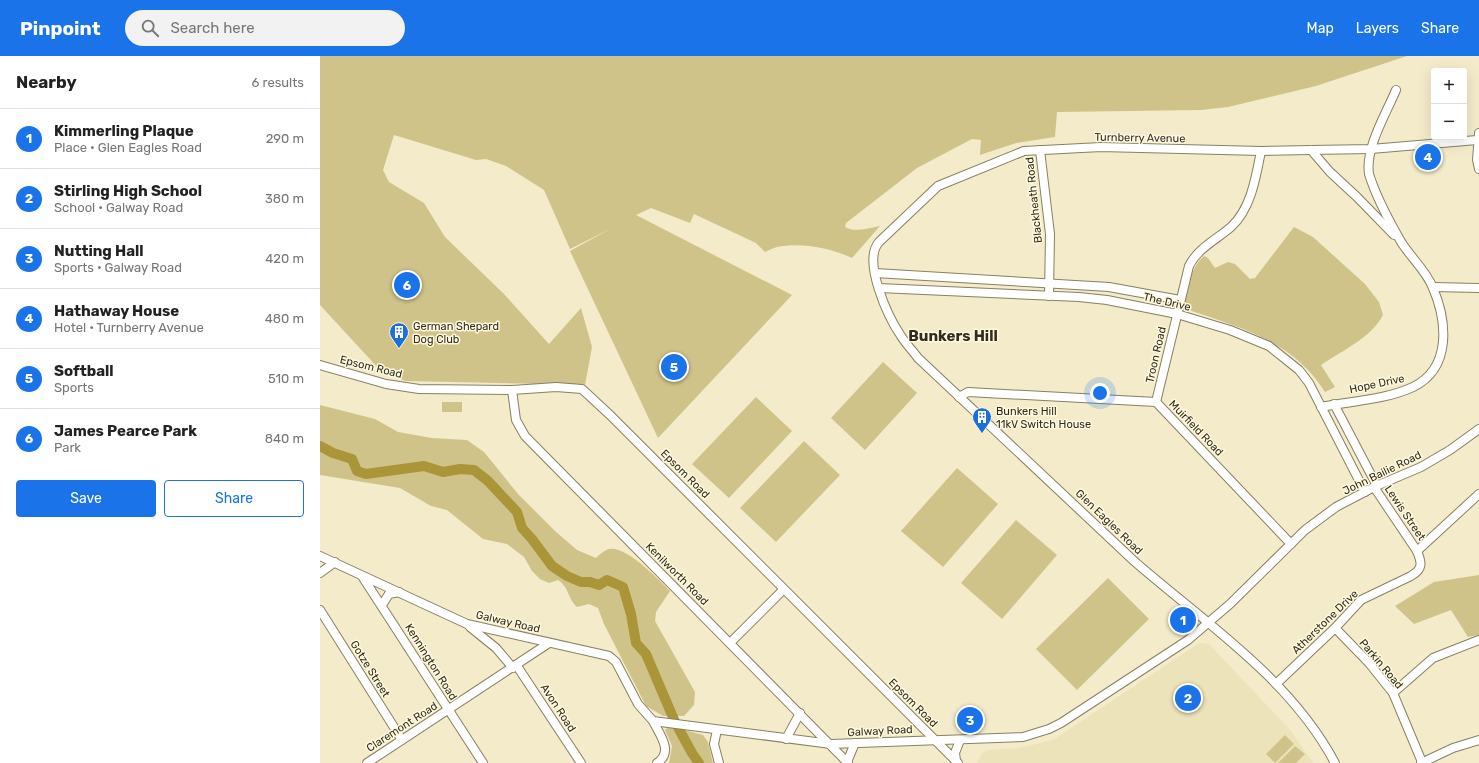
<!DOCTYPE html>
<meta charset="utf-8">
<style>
body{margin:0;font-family:Rubik,sans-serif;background:#f2f2f2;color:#222}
.controls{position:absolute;right:12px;top:12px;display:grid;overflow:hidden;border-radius:4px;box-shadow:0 4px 16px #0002}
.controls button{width:36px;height:36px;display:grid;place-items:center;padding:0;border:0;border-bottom:1px solid #e0e0e0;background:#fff;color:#222;font:20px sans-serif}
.you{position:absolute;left:780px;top:337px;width:14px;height:14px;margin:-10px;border:3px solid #fff;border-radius:50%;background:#1a73e8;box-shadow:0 0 0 6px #1a73e833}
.badge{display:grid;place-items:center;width:26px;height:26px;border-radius:50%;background:#1a73e8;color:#fff;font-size:13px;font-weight:700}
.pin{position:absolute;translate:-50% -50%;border:2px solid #fff;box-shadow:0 1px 4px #0006}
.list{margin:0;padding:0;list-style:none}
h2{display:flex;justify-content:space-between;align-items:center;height:52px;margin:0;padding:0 16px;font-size:17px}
h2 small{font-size:13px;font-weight:400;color:#767676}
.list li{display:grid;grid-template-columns:26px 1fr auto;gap:12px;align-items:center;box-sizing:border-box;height:60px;padding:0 16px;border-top:1px solid #e0e0e0}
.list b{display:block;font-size:15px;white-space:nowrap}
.list p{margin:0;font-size:13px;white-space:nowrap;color:#767676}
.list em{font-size:13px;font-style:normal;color:#767676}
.actions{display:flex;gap:8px;padding:12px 16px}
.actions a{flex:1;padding:9px 0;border:1px solid #1a73e8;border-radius:4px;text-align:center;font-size:14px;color:#1a73e8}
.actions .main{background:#1a73e8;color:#fff}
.icon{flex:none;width:22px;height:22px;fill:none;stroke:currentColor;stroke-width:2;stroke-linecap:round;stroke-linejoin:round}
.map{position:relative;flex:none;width:1159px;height:707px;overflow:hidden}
header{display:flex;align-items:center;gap:24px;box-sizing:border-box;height:56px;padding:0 20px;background:#1a73e8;color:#fff}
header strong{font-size:19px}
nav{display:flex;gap:22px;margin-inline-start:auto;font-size:14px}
.search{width:280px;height:36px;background:#f2f2f2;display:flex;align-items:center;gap:10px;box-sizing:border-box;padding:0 14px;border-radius:22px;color:#767676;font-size:15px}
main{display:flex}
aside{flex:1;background:#fff}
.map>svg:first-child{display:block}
</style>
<header>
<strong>Pinpoint</strong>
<div class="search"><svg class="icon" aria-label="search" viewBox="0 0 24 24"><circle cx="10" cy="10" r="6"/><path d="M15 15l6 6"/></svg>Search here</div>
<nav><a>Map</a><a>Layers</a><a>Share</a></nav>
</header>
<main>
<aside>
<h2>Nearby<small>6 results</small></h2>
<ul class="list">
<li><span class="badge">1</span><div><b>Kimmerling Plaque</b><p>Place · Glen Eagles Road</p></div><em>290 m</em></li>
<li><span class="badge">2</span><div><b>Stirling High School</b><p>School · Galway Road</p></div><em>380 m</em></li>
<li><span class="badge">3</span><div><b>Nutting Hall</b><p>Sports · Galway Road</p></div><em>420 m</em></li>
<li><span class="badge">4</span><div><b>Hathaway House</b><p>Hotel · Turnberry Avenue</p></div><em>480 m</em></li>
<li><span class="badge">5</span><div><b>Softball</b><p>Sports</p></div><em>510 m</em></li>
<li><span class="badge">6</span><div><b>James Pearce Park</b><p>Park</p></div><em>840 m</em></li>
</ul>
<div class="actions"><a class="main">Save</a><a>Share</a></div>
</aside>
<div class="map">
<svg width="1159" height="707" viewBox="0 0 1159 707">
<rect width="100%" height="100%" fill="#f3ebca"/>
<path fill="#ede3ba" d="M879 587 889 588 971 675 993 707H657L662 697 668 694 699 692 733 684Z"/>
<g fill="#d0c38a">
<path d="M0 0H1087L996 30 908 51 881 54 737 56 735 81 696 87 660 99 661 84 652 83 597 112 526 167 525 171C535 177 548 172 560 170L532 202C512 192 480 186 457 191 453 192 449 194 445 196L436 187 374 158 370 167 331 152 316 159 472 239 338 382 250 195 290 173 250 193 224 134 186 110 166 103 156 104 74 79 63 114 69 126 104 147 125 181 184 238 229 288 261 252 272 291 265 329 85 325 59 313 0 249Z"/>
<path d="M974 171 993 181 1045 228 1059 246 1063 259C1051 282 1023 294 1001 309L1015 331 1005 336C973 284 918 271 863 252 868 234 869 213 884 200L888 202 895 212 908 206 915 208 930 223 935 222Z"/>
<path d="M563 306 597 337 545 394 511 362Z"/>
<path d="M436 341 472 375 409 442 372 408Z"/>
<rect x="122" y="346" width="20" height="10"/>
<path d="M0 349 55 363 78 376 112 382 147 384 164 396 198 438 235 475 257 494 276 502C279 499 285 494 289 493 306 489 339 524 350 535L336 556 335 565 375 636 374 649 364 660H343L326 650 284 568 278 552 269 548 257 551C247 542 250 532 238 524L229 527 220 523 212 515 204 501 187 488 163 483 127 454 111 450 80 432 0 419Z"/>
<path d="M484 385 520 419 456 486 420 452Z"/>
<path d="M637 412 678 448 623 511 581 475Z"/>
<path d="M696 464 737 499 682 563 641 527Z"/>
<path d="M1159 519V579L1148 581 1131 554 1094 568 1075 550 1114 526Z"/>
<path d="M788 522 829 563 757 634 716 593Z"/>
<path d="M349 670 383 679 388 686 393 707H349L352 690 345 674Z"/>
<path d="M965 679 974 688 955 707 946 698Z"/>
<path d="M975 690 985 698 976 707H958Z"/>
</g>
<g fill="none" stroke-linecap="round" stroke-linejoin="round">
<path stroke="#ab9539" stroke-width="10" d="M0 390 13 397 32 403 37 415 46 418 104 410 123 416 140 413 154 414 168 425 197 456 202 472 212 483 232 510 247 520 261 526H270L279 529 287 524 303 531 311 558 316 587 326 598 355 666 372 697 379 707"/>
<g stroke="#878062" stroke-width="10">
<g id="minor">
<path d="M1159 77 1157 104 1159 113"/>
<path d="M720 94 730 178 729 240"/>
<path d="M991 94 1010 116 1037 141 1074 179"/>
<path d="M555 217 789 231 860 244"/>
<path d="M1113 231 1159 232"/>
<path d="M559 232 759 241 787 244 857 258 910 274 949 290 979 314 989 327 1045 436"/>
<path d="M0 309 66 328 99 333 192 334 236 331 262 333 290 359 638 707"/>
<path d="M192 334 196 364 205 380 528 707"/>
<path d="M639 341 648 336 836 346 971 488"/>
<path d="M836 346 869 210C878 192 896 184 911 171 931 153 936 121 941 95"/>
<path d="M1014 348 1057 430"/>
<path d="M1001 351C1031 345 1065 344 1093 331 1132 312 1127 265 1113 232 1106 214 1089 200 1080 184 1068 163 1056 141 1049 118 1045 92 1066 58 1076 34"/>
<path d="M1097 495 1159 438"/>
<path d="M0 500 147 568 289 600 296 606 318 648 333 665 511 688 703 681 729 673 741 667 868 584 910 548 985 474 1016 451 1054 431 1101 411 1130 394 1159 373"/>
<path d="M0 517 15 506"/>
<path d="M42 520 163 707"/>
<path d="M62 549 69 538 79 536"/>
<path d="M0 554 82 684"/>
<path d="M150 571 176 592 193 612"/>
<path d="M1015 572 1049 607 1073 637 1102 706"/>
<path d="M410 587 463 534"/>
<path d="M197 610 261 707"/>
<path d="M956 628 1015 572 1041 544 1091 520C1103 513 1102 507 1097 495L1054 431"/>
<path d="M1073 637 1113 602 1159 584"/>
<path d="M333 665C340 679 354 696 337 707"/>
<path d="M397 674 394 688 399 707"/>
<path d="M466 683 480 657"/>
<path d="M636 705 635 697 640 684"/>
<path d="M527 706 535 687"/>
<path d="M47 707 229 587"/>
<path d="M1015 707C970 622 885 567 814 505L598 302C593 295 586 288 581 280 568 261 542 205 559 186L618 130 704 95 781 91 941 95 991 94 1051 93 1157 84"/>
<path d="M1101 707 1133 692 1159 684"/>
</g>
</g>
<use href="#minor" stroke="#fff" stroke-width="8"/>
</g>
<defs>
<g id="building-pin" transform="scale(1)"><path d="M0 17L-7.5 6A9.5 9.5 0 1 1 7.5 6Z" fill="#1b6fd9" stroke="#fff9de"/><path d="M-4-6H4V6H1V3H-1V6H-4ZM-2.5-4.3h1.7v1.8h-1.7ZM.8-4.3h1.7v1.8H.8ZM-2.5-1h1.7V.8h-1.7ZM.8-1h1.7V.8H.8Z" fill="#fff"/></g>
</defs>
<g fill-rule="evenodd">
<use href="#building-pin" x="79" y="276"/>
<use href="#building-pin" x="662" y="361"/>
</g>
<g text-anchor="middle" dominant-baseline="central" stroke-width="3" stroke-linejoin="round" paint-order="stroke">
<g font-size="11" fill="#302d20" stroke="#fff9de">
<text transform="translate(820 82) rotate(1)">Turnberry Avenue</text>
<text transform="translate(714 144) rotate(-96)">Blackheath Road</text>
<text transform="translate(847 246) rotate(13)">The Drive</text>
<text transform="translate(836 299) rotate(-77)">Troon Road</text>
<text transform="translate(51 311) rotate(14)">Epsom Road</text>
<text transform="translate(1057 328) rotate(-12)">Hope Drive</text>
<text transform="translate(876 372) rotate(46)">Muirfield Road</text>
<text transform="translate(1062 417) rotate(-26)">John Bailie Road</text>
<text transform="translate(365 418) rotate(45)">Epsom Road</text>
<text transform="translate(1085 457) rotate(56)">Lewis Street</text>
<text transform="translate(789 466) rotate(44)">Glen Eagles Road</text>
<text transform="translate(357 518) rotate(45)">Kenilworth Road</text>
<text transform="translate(188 566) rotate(13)">Galway Road</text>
<text transform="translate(1005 566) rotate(-44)">Atherstone Drive</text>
<text transform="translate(111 606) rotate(58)">Kennington Road</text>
<text transform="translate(1061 608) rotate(50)">Parkin Road</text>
<text transform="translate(50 613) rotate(58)">Gotze Street</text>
<text transform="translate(593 647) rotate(45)">Epsom Road</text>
<text transform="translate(238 652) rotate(57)">Avon Road</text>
<text transform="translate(82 671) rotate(-33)">Claremont Road</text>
<text transform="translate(560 675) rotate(-3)">Galway Road</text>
</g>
<g font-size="11" fill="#302d20" stroke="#fff9de" text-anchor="start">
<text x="93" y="270">German Shepard<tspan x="93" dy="13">Dog Club</tspan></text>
<text x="676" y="355">Bunkers Hill<tspan x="676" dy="13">11kV Switch House</tspan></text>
</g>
<g font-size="15" font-weight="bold" fill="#302d20" stroke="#fff9de">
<text x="633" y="280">Bunkers Hill</text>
</g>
</g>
</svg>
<div class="controls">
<button>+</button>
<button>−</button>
</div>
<div class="you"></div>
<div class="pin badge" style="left:863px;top:564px">1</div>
<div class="pin badge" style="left:868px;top:642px">2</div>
<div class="pin badge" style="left:650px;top:664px">3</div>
<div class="pin badge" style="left:1108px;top:101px">4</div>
<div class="pin badge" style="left:354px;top:311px">5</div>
<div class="pin badge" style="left:87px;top:229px">6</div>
</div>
</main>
